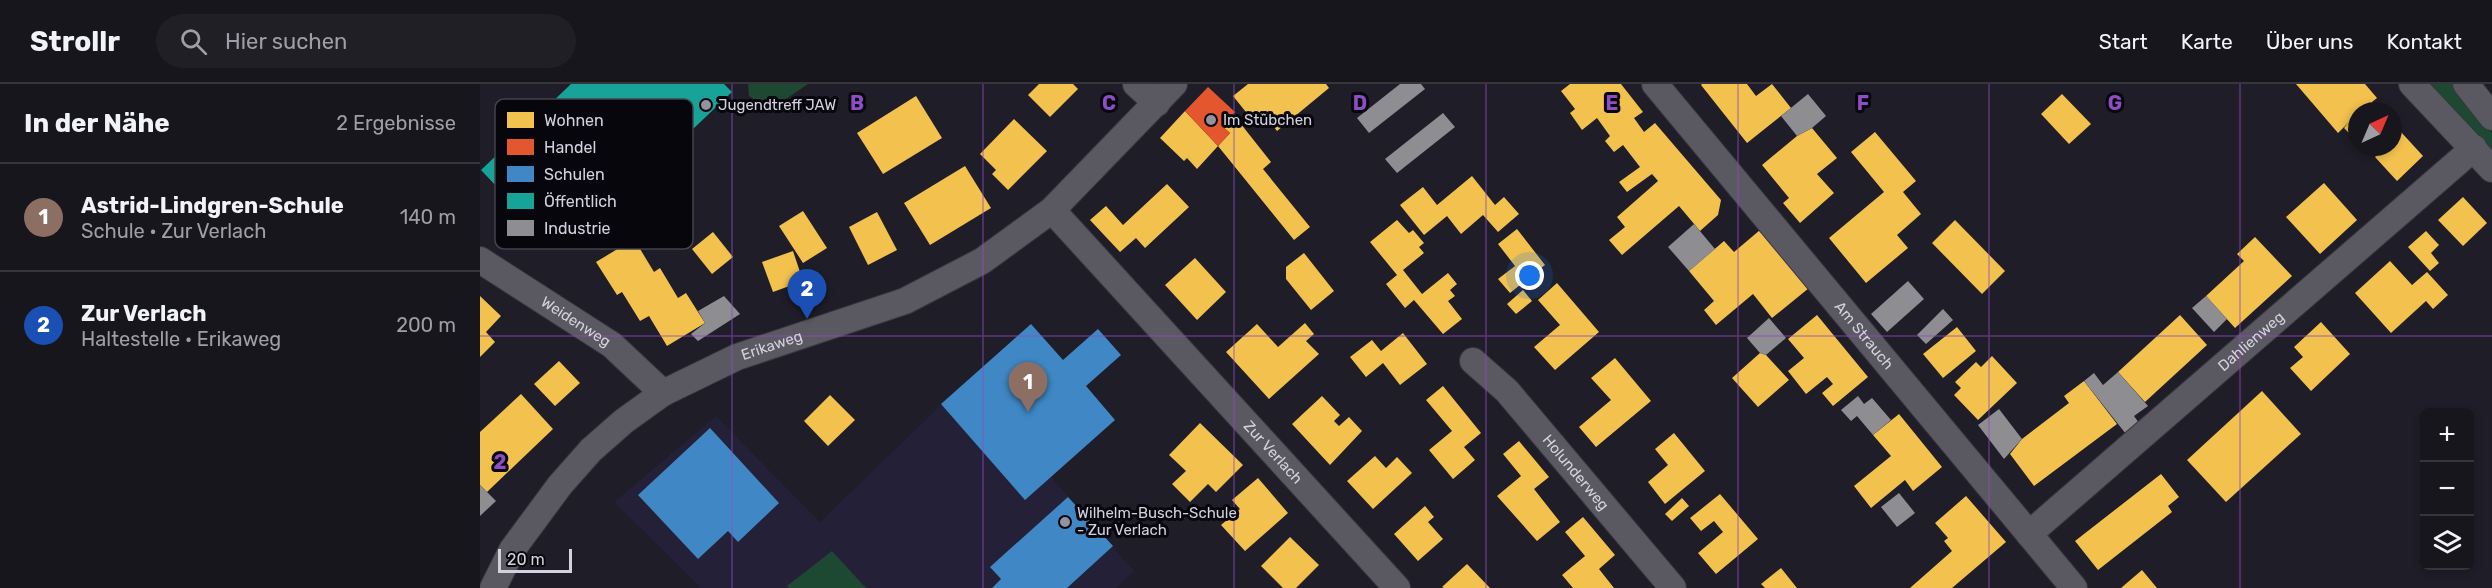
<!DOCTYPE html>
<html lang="de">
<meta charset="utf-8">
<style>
body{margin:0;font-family:Rubik,sans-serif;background:#201f26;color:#f1f3f6}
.controls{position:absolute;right:18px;bottom:18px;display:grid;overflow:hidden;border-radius:9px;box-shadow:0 3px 9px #0003}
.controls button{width:54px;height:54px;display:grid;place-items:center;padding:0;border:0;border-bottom:2px solid #36353b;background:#17161d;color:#f1f3f6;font:30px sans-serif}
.compass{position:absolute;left:1868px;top:18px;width:54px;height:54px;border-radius:50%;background:#17161d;box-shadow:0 3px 9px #0003;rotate:44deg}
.scale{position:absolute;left:18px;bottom:15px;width:74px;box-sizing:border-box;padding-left:6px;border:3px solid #d3d1de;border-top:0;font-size:16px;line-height:21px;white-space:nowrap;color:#d3d1de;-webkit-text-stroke:4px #07060d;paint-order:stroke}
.you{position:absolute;left:1050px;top:192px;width:21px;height:21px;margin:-15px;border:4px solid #fff;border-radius:50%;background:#1a73e8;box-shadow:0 0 0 9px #1a73e833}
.badge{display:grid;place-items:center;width:39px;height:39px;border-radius:50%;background:#94929e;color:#fff;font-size:20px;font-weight:700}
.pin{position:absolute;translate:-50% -50px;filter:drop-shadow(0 2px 3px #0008)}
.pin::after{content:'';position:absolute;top:32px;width:21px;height:18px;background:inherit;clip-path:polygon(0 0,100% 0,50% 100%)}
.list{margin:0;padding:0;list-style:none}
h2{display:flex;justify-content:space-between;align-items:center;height:78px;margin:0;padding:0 24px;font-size:26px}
h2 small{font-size:20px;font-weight:400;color:#9e9fa4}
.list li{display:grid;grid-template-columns:39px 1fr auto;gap:18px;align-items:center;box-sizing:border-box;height:108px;padding:0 24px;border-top:2px solid #36353b}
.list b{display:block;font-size:22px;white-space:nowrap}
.list p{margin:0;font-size:20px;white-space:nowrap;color:#9e9fa4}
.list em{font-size:20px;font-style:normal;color:#9e9fa4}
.icon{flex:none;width:33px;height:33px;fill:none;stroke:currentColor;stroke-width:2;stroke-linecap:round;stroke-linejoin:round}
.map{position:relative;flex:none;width:2012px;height:504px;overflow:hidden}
header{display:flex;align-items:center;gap:36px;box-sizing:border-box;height:84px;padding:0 30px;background:#17161d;border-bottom:2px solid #36353b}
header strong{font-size:28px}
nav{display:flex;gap:33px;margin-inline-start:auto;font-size:21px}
.search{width:420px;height:54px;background:#201f26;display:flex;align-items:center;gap:15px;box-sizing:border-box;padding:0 21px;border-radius:33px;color:#9e9fa4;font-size:22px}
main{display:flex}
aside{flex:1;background:#17161d}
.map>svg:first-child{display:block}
</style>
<header>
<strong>Strollr</strong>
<div class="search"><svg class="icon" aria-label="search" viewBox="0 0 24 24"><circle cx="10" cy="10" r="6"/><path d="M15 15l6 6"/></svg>Hier suchen</div>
<nav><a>Start</a><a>Karte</a><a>Über uns</a><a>Kontakt</a></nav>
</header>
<main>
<aside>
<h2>In der Nähe<small>2 Ergebnisse</small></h2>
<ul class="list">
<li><span class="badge" style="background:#8d6e63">1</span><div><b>Astrid-Lindgren-Schule</b><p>Schule · Zur Verlach</p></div><em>140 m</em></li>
<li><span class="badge" style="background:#1a4fb4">2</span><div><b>Zur Verlach</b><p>Haltestelle · Erikaweg</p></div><em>200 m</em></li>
</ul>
</aside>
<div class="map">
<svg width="2012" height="504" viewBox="0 0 2012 504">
<rect width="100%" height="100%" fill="#1f1d27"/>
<path fill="#242037" d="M551 240 582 276 618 245 641 271 606 302 635 336 571 393 654 487 636 504H221L134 418 236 332 340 438 461 321Z"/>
<g fill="#1d4831">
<path d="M268 0H328L290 26 269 12Z"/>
<path d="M1948 0H1974L2012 49V72Z"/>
<path d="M352 467 386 504H309L307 502Z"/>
</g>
<g fill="#f2c14e">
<path d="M559 0H593L598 5 570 33 548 11Z"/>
<path d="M768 0H846L849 4 797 47 788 35 778 43 753 12Z"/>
<path d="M1090 0H1141L1163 28 1154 34 1164 48 1175 39 1241 116 1238 131 1220 147 1199 122 1142 171 1129 156 1145 143 1137 133 1178 97 1172 90 1147 108 1139 98 1160 83 1143 61 1134 68 1125 57 1130 52 1117 34 1102 46 1090 29 1095 25 1081 7Z"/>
<path d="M1222 0H1267L1276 12 1292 0 1311 24 1267 59 1221 1Z"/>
<path d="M1816 0H1885L1897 14 1892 18 1901 27H1877V46L1871 51 1864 44 1869 38 1858 49Z"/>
<path d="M1582 10 1611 40 1589 60 1561 30Z"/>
<path d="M436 12 462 54 403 90 377 49Z"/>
<path d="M705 27 738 62 750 49 742 42 753 30 791 78 783 85 830 143 814 156 738 62 717 85 707 74 704 77 680 54Z"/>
<path d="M534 35 567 67 528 106 512 90 516 86 500 70Z"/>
<path d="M1332 44 1357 74 1337 90 1354 109 1320 139 1303 119 1309 114 1282 81 1317 52Z"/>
<path d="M1395 48 1436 97 1423 108 1441 130 1417 151 1428 164 1386 199 1349 154 1404 108 1371 68Z"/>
<path d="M1921 48 1943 72 1917 97 1895 73 1905 63H1913V55Z"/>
<path d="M485 82 511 124 450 161 424 119Z"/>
<path d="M992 92 1015 121 1024 113 1039 130 1018 148 1003 131 981 150 967 132 944 151 920 121 943 103 957 121Z"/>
<path d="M1844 99 1877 136 1840 170 1806 133Z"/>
<path d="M687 100 709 123 665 164 656 154 640 168 610 136 626 122 643 141Z"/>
<path d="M1983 113 2007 139 1983 162 1958 136Z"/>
<path d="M323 127 347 164 323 179 299 142Z"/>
<path d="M397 128 417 166 388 181 369 143Z"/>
<path d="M917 136 929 149 933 146 944 159 939 163 944 169 923 186 942 210 968 189 977 200 970 206 975 212 968 217 982 235 963 250 934 216 925 224 906 200 917 191 890 158Z"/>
<path d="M1475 136 1525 187 1502 210 1452 159Z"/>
<path d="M1037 145 1065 181 1030 209 1018 195 1035 182 1018 160Z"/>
<path d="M1280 146 1329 204 1292 234 1273 210 1236 241 1224 226 1234 217 1209 187 1244 157 1254 168Z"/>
<path d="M1946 147 1959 161 1951 169 1959 179 1950 187 1928 163Z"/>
<path d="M233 148 253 173 232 190 212 165Z"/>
<path d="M1775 153 1812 192 1755 244 1726 212 1764 177 1757 170Z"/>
<path d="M154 155 174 188 180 184 198 214 206 209 225 239 187 262 169 232 160 237 142 208 137 211 116 178Z"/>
<path d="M313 167 323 197 293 208 282 178Z"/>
<path d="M824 169 854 207 831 226 806 195V183Z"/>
<path d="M715 174 746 208 717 236 685 201Z"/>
<path d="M1910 177 1932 201 1947 188 1968 211 1953 225 1946 217 1911 249 1875 209Z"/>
<path d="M1077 199 1119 248 1075 286 1054 263 1080 241 1058 216Z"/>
<path d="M1043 206 1052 217 1036 230 1027 220Z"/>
<path d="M0 212 21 232 6 248 15 258 0 273Z"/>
<path d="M1337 231 1388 293 1353 322 1342 309 1353 300 1347 293 1326 310 1308 287 1324 274 1308 255Z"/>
<path d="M1700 231 1727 261 1665 318 1638 288Z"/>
<path d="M1841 238 1870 270 1831 307 1810 284 1823 273 1814 263Z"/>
<path d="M825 239 834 250 826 257 839 270 789 315 746 268 777 240 798 263Z"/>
<path d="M1477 243 1496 267 1463 294 1443 270Z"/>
<path d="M923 249 947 280 920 301 903 279 886 293 870 273 892 256 901 267Z"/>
<path d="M1280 269 1286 271 1309 296 1278 323 1252 294Z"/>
<path d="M1512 272 1537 299 1498 336 1474 311 1481 304 1475 298 1496 278 1501 283Z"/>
<path d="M1135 274 1171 317 1116 363 1099 343 1131 316 1111 294Z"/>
<path d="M79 277 100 299 75 322 54 300Z"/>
<path d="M1604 297 1637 340 1554 402 1530 370 1542 355 1589 319 1584 312Z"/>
<path d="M963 302 1001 349 984 363 995 376 973 395 949 366 972 347 946 316Z"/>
<path d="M1782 307 1821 350 1746 418 1707 376Z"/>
<path d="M41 310 73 345 7 408 0 401V348Z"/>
<path d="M350 311 375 336 348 362 324 337Z"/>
<path d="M842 312 860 331 854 337 859 342 869 333 882 347 850 381 812 340Z"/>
<path d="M1419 330 1462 383 1433 407 1425 396 1391 424 1374 402 1411 372 1393 351Z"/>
<path d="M720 339 763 381 736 408 728 400 710 418 692 400 706 387 689 371Z"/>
<path d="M1194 349 1225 387 1185 420 1168 398 1188 381 1175 365Z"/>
<path d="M1039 357 1069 393 1054 405 1080 438 1057 457 1017 412 1041 392 1023 370Z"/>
<path d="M895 372 906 384 917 373 932 389 893 425 867 397Z"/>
<path d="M1681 390 1699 413 1688 422 1692 428 1618 486 1595 457Z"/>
<path d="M778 394 808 429 765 467 741 441 760 425 752 416Z"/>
<path d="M1240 410 1278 455 1236 490 1218 469 1243 448 1234 437 1221 447 1210 434Z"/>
<path d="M1486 412 1526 458 1472 504H1430L1472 467 1464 457 1468 454 1455 439Z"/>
<path d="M1202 414 1209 422 1192 437 1185 430Z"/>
<path d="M945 422 954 433 948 438 963 455 938 477 914 450Z"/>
<path d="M1103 433 1135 471 1119 485 1134 504H1093L1082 491 1105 472 1085 448Z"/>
<path d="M810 453 839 481 816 504H803L781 482Z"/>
<path d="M987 480 1010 504H964L962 503Z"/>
<path d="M1301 484 1317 504H1285L1281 500Z"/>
<path d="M1662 486 1677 504H1641Z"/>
</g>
<path fill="#e4572e" d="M728 3 755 28 742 42 750 49 738 62 705 27Z"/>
<g fill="#3f88c5">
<path d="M551 240 583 276 618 245 641 271 606 302 635 336 545 416 461 320Z"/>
<path d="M230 344 299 419 258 458 248 447 218 475 158 411Z"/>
<path d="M588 413 633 462 587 504H512L521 495 510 483Z"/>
</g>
<path fill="#17a398" d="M91 0H244L252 8 95 157 49 108 34 121 1 86Z"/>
<g fill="#8d8d92">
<path d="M920 0H941L945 5 889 49 877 34Z"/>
<path d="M1328 10 1346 32 1332 44 1317 52 1301 32Z"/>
<path d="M963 29 975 43 917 89 905 75Z"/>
<path d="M1214 140 1235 165 1209 187 1188 163Z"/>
<path d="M1428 197 1444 215 1407 248 1391 230Z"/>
<path d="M244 212 260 230 218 257 211 250 225 239 218 227Z"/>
<path d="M1726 212 1747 235 1734 248 1712 224Z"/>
<path d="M1463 225 1473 236 1446 260 1437 251Z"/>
<path d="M1289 234 1306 254 1286 271 1280 269 1267 254Z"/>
<path d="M1638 288 1668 322 1654 332 1659 339 1646 350 1604 297 1614 289 1623 301Z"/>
<path d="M1378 312 1384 320 1392 314 1411 336 1393 351 1377 332 1371 337 1361 326Z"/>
<path d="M1519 325 1542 355 1524 375 1498 341Z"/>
<path d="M0 401 16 417 0 432Z"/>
<path d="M1419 409 1435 429 1417 443 1401 423Z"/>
</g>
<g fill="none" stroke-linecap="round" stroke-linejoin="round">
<g stroke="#393840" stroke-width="28">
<g id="street">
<path d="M656 0 677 19"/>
<path id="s1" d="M1175 0 1594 504"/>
<path d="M1932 0 2012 85"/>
<path d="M1986 0 2012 33"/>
<path id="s2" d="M572 126 917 504"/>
<path id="s3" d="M0 176 132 261 183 309"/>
<path id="s4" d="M993 277 1027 307 1193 504"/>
<path id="s5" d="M1549 450 1994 64"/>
<path id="s6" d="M13 504 32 466 80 401 111 366 144 337 183 309 257 273 425 217 502 177 572 126 694 0"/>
</g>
</g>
<use href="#street" stroke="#5a5861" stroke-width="26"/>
</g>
<path fill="none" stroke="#8d4dc5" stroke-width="1.5" stroke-opacity="0.55" d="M252 0V504M503 0V504M754 0V504M1006 0V504M1258 0V504M1509 0V504M1760 0V504M0 252H2012"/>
<g fill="#94929e" stroke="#07060d" stroke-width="2">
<circle cx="226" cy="21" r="6"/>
<circle cx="731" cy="36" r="6"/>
<circle cx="585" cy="438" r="6"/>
</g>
<g text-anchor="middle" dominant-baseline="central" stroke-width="6" stroke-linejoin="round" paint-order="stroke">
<g font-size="15" fill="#d3d1de" stroke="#07060d" text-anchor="start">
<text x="238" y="21">Jugendtreff JAW</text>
<text x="743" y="36">Im Stübchen</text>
<text x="597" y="429">Wilhelm-Busch-Schule<tspan x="597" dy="17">- Zur Verlach</tspan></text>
</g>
<g font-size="15" fill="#d3d1de" stroke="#07060d">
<text stroke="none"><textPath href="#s3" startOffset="114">Weidenweg</textPath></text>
<text stroke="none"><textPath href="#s1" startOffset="327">Am Strauch</textPath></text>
<text stroke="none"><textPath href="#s5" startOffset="294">Dahlienweg</textPath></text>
<text stroke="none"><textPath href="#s6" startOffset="381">Erikaweg</textPath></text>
<text stroke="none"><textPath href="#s2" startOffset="328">Zur Verlach</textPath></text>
<text stroke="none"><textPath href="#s4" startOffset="152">Holunderweg</textPath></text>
</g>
</g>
<rect x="15" y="15" width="198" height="150" rx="9" fill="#07060d" stroke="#44434c" stroke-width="1.5"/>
<rect x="27" y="28" width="27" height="16" fill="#f2c14e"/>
<rect x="27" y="55" width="27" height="16" fill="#e4572e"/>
<rect x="27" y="82" width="27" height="16" fill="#3f88c5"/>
<rect x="27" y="109" width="27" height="16" fill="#17a398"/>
<rect x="27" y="136" width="27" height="16" fill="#8d8d92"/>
<g font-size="16" fill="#d3d1de">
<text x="64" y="42">Wohnen</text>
<text x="64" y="69">Handel</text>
<text x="64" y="96">Schulen</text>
<text x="64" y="123">Öffentlich</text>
<text x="64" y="150">Industrie</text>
</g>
<g font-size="20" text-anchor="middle" font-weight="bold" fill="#8d4dc5" stroke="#07060d" stroke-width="6" stroke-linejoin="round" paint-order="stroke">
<text x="377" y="26">B</text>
<text x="629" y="26">C</text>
<text x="880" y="26">D</text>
<text x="1132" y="26">E</text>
<text x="1383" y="26">F</text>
<text x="1635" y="26">G</text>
<text x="20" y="385">2</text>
</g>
</svg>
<div class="controls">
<button>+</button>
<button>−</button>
<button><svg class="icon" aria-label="layers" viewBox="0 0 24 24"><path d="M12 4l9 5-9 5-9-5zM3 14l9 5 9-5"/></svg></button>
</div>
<svg class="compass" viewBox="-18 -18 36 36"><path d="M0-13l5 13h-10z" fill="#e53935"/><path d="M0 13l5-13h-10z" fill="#9e9fa4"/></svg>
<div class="scale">20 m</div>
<div class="you"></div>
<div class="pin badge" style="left:548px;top:328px;background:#8d6e63">1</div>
<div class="pin badge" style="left:327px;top:235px;background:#1a4fb4">2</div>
</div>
</main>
